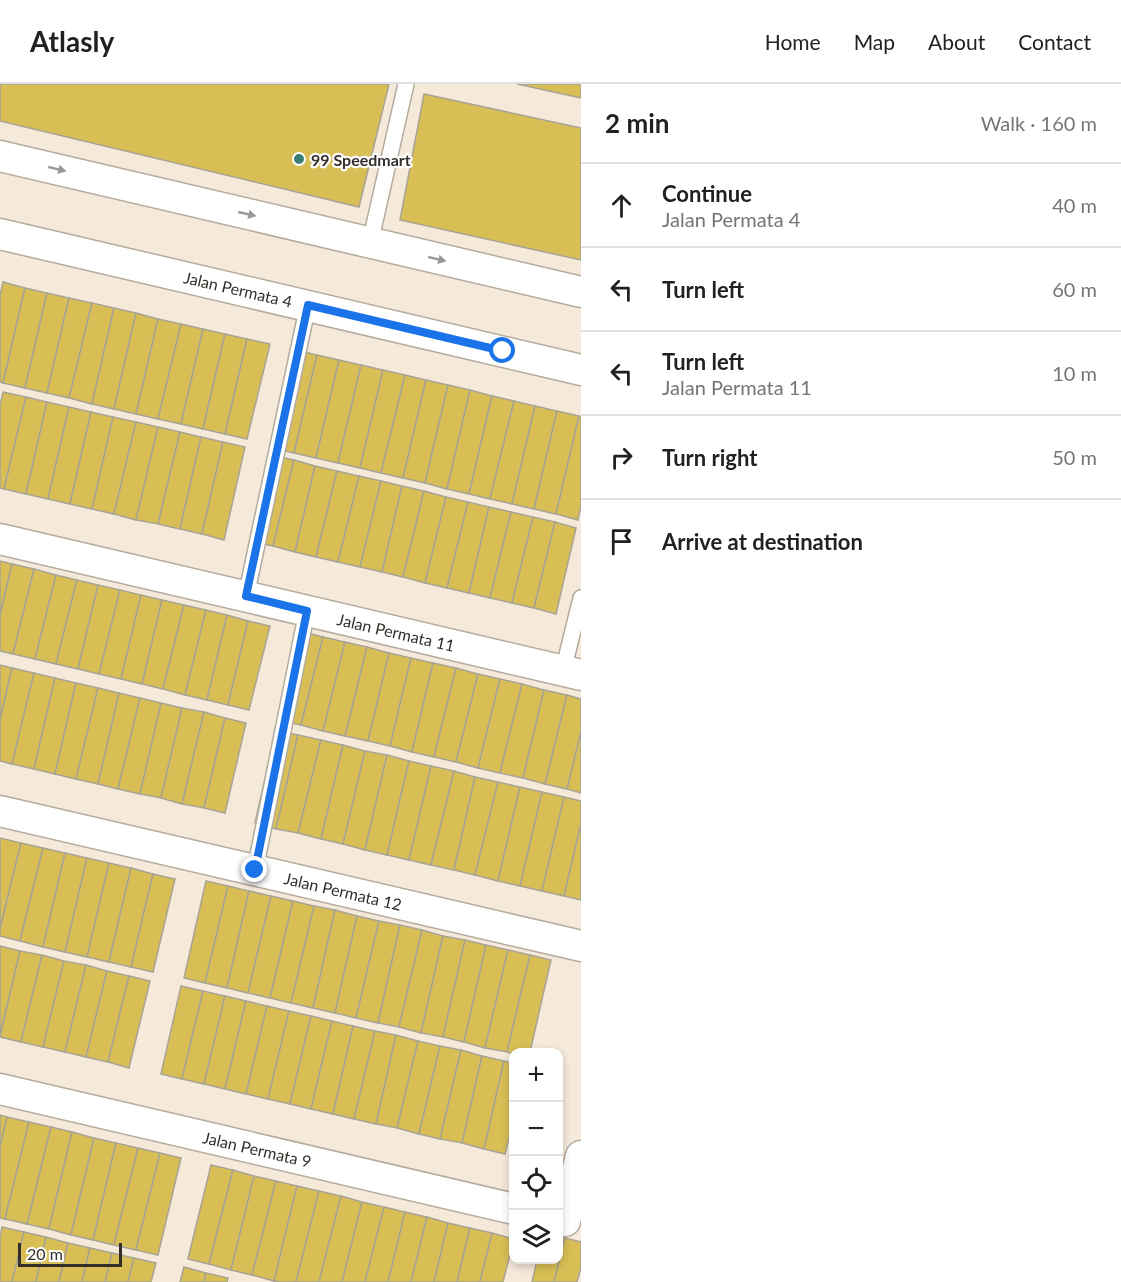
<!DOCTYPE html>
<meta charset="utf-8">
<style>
body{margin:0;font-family:Lato,sans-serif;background:#f6f6f6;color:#202124}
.controls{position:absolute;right:18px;bottom:18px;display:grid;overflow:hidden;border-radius:12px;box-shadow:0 3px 9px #0003}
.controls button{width:54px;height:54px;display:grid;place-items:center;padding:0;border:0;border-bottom:2px solid #e0e0e0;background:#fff;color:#202124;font:30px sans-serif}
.scale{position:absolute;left:18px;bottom:15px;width:104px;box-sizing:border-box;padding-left:6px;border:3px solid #342f2a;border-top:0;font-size:16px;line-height:21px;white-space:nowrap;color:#342f2a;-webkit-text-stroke:4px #fff;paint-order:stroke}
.stop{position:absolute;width:18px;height:18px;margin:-14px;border:4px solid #1a73e8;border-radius:50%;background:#fff}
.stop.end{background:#1a73e8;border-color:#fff;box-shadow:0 2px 6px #0008}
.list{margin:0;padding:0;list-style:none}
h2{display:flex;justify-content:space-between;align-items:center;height:78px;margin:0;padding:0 24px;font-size:26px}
h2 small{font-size:20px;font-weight:400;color:#757577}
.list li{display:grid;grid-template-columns:39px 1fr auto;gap:18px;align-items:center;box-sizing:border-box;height:84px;padding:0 24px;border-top:2px solid #e0e0e0}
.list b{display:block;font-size:22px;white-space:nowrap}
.list p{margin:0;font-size:20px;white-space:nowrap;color:#757577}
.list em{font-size:20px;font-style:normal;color:#757577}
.icon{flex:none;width:33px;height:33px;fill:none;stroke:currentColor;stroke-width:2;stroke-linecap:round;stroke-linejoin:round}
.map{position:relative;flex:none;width:581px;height:1198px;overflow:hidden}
header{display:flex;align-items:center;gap:36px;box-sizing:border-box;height:84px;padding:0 30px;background:#fff;border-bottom:2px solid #e0e0e0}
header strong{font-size:28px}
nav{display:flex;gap:33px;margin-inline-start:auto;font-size:21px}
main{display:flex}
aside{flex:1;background:#fff}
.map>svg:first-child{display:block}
</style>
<header>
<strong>Atlasly</strong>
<nav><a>Home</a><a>Map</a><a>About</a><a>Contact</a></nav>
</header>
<main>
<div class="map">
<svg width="581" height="1198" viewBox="0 0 581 1198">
<rect width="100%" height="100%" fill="#f5e9da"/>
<g fill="#d8be55" stroke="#a8a494" stroke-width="1.5">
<path d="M0 0H389L359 123 0 37Z"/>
<path d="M517 0H581V14Z"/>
<path d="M424 10 581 44V176L400 136Z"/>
<path d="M3 198 25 204 3 299 0 298V211Z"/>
<path d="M25 204 47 209 25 304 3 299Z"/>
<path d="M47 209 69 214 47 309 25 304Z"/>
<path d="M69 214 92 219 69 314 47 309Z"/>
<path d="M92 219 114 224 92 320 69 314Z"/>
<path d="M114 224 136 229 114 325 92 320Z"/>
<path d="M136 229 158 235 136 330 114 325Z"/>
<path d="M158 235 181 240 158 335 136 330Z"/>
<path d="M181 240 203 245 181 340 158 335Z"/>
<path d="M203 245 225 250 203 345 181 340Z"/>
<path d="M225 250 247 255 225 350 203 345Z"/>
<path d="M247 255 270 260 247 355 225 350Z"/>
<path d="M296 266 317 271 294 369 272 364Z"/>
<path d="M317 271 339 276 316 374 294 369Z"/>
<path d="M339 276 361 281 338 379 316 374Z"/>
<path d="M361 281 383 286 360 384 338 379Z"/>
<path d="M383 286 405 291 381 389 360 384Z"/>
<path d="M405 291 426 296 403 394 381 389Z"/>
<path d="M426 296 448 301 425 399 403 394Z"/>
<path d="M448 301 470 306 447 405 425 399Z"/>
<path d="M470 306 492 312 469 410 447 405Z"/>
<path d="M3 308 26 313 4 405 0 404V321Z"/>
<path d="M492 312 514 317 490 415 469 410Z"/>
<path d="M26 313 47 318 26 410 4 405Z"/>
<path d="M514 317 535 322 512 420 490 415Z"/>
<path d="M47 318 69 323 48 415 26 410Z"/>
<path d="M535 322 557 327 534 425 512 420Z"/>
<path d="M69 323 91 328 70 420 48 415Z"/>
<path d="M557 327 579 332 556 430 534 425Z"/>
<path d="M91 328 113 333 92 425 70 420Z"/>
<path d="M579 332 581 333V421L578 436 556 430Z"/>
<path d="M113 333 136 338 114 430 92 425Z"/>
<path d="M136 338 158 343 136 436 114 430Z"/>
<path d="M158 343 180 348 158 440 136 436Z"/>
<path d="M180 348 201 353 180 445 158 440Z"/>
<path d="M201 353 223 358 202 450 180 445Z"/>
<path d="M223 358 245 363 224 456 202 450Z"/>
<path d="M272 371 294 376 273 462 251 457Z"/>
<path d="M294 376 315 382 295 468 273 462Z"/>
<path d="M315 382 337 387 316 473 295 468Z"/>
<path d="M337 387 359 392 338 478 316 473Z"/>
<path d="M359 392 381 397 360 483 338 478Z"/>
<path d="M381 397 402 402 382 488 360 483Z"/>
<path d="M402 402 424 407 403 493 382 488Z"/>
<path d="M424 407 446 413 425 499 403 493Z"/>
<path d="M446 413 468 418 447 504 425 499Z"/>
<path d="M468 418 489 423 469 509 447 504Z"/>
<path d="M489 423 511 428 490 514 469 509Z"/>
<path d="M511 428 533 433 512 519 490 514Z"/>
<path d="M533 433 555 438 534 524 512 519Z"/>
<path d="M555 438 576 444 556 530 534 524Z"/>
<path d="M0 477 12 480 0 531Z"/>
<path d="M12 480 34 485 13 570 0 567V531Z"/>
<path d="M34 485 56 491 35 575 13 570Z"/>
<path d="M56 491 77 496 56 580 35 575Z"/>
<path d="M77 496 98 501 78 585 56 580Z"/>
<path d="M98 501 120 506 99 590 78 585Z"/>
<path d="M120 506 141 511 121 595 99 590Z"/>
<path d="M141 511 162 516 142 600 121 595Z"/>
<path d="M162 516 184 521 163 605 142 600Z"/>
<path d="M184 521 206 526 185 611 163 605Z"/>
<path d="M206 526 227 531 207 616 185 611Z"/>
<path d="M227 531 248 537 228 621 207 616Z"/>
<path d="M248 537 270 542 249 626 228 621Z"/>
<path d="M300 547 323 553 301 641 279 636Z"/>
<path d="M323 553 345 558 323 647 301 641Z"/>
<path d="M345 558 367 563 345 652 323 647Z"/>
<path d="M367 563 389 569 368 657 345 652Z"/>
<path d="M389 569 411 574 390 662 368 657Z"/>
<path d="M411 574 433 579 412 668 390 662Z"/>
<path d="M433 579 456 584 434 673 412 668Z"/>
<path d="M0 581 12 584 0 636Z"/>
<path d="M12 584 34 589 12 680 0 677V636Z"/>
<path d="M456 584 478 590 456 678 434 673Z"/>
<path d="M34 589 55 594 34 685 12 680Z"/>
<path d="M478 590 500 595 478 684 456 678Z"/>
<path d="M55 594 76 599 55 690 34 685Z"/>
<path d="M500 595 522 600 500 689 478 684Z"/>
<path d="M76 599 98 604 76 695 55 690Z"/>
<path d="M522 600 544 606 523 694 500 689Z"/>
<path d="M98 604 119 609 98 700 76 695Z"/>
<path d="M544 606 567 611 545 700 523 694Z"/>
<path d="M119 609 140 614 118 705 98 700Z"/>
<path d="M567 611 581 615V648L567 705 545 700Z"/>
<path d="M140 614 161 619 140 710 118 705Z"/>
<path d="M161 619 182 624 161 714 140 710Z"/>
<path d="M182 624 204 628 182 720 161 714Z"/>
<path d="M204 628 225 634 204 724 182 720Z"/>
<path d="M225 634 246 639 225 729 204 724Z"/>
<path d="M276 646 298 651 276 745 255 739Z"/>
<path d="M581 648V709L567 705Z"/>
<path d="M298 651 321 656 298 749 276 745Z"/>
<path d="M321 656 343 661 321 755 298 749Z"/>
<path d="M343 661 365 667 343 760 321 755Z"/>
<path d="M365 667 387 671 365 766 343 760Z"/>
<path d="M387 671 409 677 387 771 365 766Z"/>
<path d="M409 677 431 682 409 776 387 771Z"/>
<path d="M431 682 454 687 431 781 409 776Z"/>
<path d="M454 687 475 693 454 786 431 781Z"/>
<path d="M475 693 498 698 475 791 454 786Z"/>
<path d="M498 698 520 703 498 797 475 791Z"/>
<path d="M520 703 542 708 520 802 498 797Z"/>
<path d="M542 708 564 713 542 807 520 802Z"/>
<path d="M564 713 581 717V740L564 812 542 807Z"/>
<path d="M581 740V816L564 812Z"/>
<path d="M0 754 21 759 0 845Z"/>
<path d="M21 759 43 764 20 857 0 852V845Z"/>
<path d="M43 764 65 769 43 863 20 857Z"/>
<path d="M65 769 87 774 65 868 43 863Z"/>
<path d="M87 774 109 779 87 873 65 868Z"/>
<path d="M109 779 131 784 109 878 87 873Z"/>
<path d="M131 784 153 790 131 883 109 878Z"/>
<path d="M153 790 175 795 153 888 131 883Z"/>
<path d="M206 797 228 802 205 899 184 894Z"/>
<path d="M228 802 249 807 227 904 205 899Z"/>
<path d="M249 807 271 812 248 909 227 904Z"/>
<path d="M271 812 293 817 270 914 248 909Z"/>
<path d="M293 817 314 822 291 919 270 914Z"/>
<path d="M314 822 335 826 313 924 291 919Z"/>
<path d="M335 826 357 832 335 929 313 924Z"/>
<path d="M357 832 379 837 356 934 335 929Z"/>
<path d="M379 837 400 841 378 939 356 934Z"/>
<path d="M400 841 422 846 399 943 378 939Z"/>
<path d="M422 846 443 852 421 949 399 943Z"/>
<path d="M443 852 465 856 443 953 421 949Z"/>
<path d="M465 856 486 861 464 958 443 953Z"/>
<path d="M486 861 508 866 485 964 464 958Z"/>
<path d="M0 862 20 867 0 951Z"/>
<path d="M508 866 530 871 507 968 485 964Z"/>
<path d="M20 867 42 871 21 958 0 953Z"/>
<path d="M42 871 64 877 43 963 21 958Z"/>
<path d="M530 871 551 876 530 968 514 970 507 968Z"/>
<path d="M64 877 86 881 65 968 43 963Z"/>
<path d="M86 881 107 887 86 973 65 968Z"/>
<path d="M107 887 129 892 108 978 86 973Z"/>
<path d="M129 892 150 897 129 984 108 978Z"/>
<path d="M181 902 203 907 182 995 161 990Z"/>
<path d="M203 907 225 912 204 1000 182 995Z"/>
<path d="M225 912 246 917 225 1005 204 1000Z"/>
<path d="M246 917 267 922 246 1010 225 1005Z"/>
<path d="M267 922 289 927 268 1015 246 1010Z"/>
<path d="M289 927 311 932 290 1020 268 1015Z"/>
<path d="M311 932 332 937 311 1025 290 1020Z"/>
<path d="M332 937 353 942 333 1030 311 1025Z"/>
<path d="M353 942 375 947 354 1035 333 1030Z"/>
<path d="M375 947 396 951 376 1040 354 1035Z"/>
<path d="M396 951 418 957 397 1044 376 1040Z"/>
<path d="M418 957 440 962 419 1050 397 1044Z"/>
<path d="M440 962 461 966 440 1055 419 1050Z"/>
<path d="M461 966 482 972 462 1059 440 1055Z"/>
<path d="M482 972 504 977 484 1065 462 1059Z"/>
<path d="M504 977 514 979V1033L505 1070 484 1065Z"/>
<path d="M0 1031 7 1033 0 1063Z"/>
<path d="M7 1033 29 1038 5 1135 0 1134V1063Z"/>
<path d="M29 1038 51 1043 27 1140 5 1135Z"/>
<path d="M51 1043 72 1048 49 1145 27 1140Z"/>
<path d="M72 1048 94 1054 71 1151 49 1145Z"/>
<path d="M94 1054 116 1059 93 1156 71 1151Z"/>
<path d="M116 1059 138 1064 114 1161 93 1156Z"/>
<path d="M138 1064 160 1069 136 1166 114 1161Z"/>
<path d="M160 1069 181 1074 158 1171 136 1166Z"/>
<path d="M211 1081 233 1086 209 1180 188 1175Z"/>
<path d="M233 1086 254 1092 231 1186 209 1180Z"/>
<path d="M254 1092 276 1097 252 1191 231 1186Z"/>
<path d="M276 1097 297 1102 274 1197 252 1191Z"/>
<path d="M297 1102 319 1107 296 1198H280L274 1197Z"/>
<path d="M319 1107 341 1112 319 1198H296Z"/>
<path d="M341 1112 362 1118 342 1198H319Z"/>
<path d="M362 1118 384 1123 365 1198H342Z"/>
<path d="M384 1123 405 1128 388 1198H365Z"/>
<path d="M405 1128 427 1133 411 1198H388Z"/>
<path d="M427 1133 448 1139 434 1198H411Z"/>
<path d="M448 1139 470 1144 457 1198H434Z"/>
<path d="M2 1143 24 1148 12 1198H0V1153Z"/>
<path d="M470 1144 492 1149 480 1198H457Z"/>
<path d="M24 1148 46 1153 36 1198H12Z"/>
<path d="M492 1149 514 1155 503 1198H480Z"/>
<path d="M46 1153 68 1159 59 1198H36Z"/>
<path d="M558 1153 565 1154 554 1198H532L537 1176H558Z"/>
<path d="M565 1154 581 1158V1183L577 1198H554Z"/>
<path d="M68 1159 90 1164 82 1198H59Z"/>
<path d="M90 1164 112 1169 105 1198H82Z"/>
<path d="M112 1169 134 1174 128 1198H105Z"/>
<path d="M134 1174 156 1179 151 1198H128Z"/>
<path d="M184 1183 206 1189 204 1198H180Z"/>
<path d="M206 1189 228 1194 227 1198H204Z"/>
</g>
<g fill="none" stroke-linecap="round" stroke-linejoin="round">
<g stroke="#b5ab9d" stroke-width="18">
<g id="lane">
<path d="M370 159 406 0"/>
<path d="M246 512 308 221"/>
<path d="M563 587 581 514"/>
<path d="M255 786 307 527"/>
</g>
</g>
<g stroke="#b5ab9d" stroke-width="33">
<g id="street">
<path d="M0 72 581 208"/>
<path d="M0 150 581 286"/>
<path d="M0 455 581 591"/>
<path d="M0 727 581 862"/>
<path d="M0 1005 514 1125"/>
<path d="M565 1137 581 1072"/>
</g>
</g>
<use href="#lane" stroke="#fff" stroke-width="15"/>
<use href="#street" stroke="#fff" stroke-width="30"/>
</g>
<defs><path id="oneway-solid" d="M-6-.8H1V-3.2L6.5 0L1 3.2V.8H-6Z" transform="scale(1.5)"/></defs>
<g fill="#9a9794">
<use href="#oneway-solid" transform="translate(57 85) rotate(13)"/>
<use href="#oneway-solid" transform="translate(247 130) rotate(13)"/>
<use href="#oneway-solid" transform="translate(437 175) rotate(13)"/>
</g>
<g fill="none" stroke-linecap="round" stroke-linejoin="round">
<path stroke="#1a73e8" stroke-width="8" d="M255 786 307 527 246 512 308 221 503 267"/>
</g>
<circle fill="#3a7e71" stroke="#fff" stroke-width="2" cx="299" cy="75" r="6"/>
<g text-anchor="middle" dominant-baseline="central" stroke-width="4.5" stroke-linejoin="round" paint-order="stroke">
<g font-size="16" font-weight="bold" fill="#342f2a" stroke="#fff" text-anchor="start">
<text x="311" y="75">99 Speedmart</text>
</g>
<g font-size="16" fill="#342f2a" stroke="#fff">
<text transform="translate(238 205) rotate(13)">Jalan Permata 4</text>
<text transform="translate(396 548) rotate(13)">Jalan Permata 11</text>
<text transform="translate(343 807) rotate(13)">Jalan Permata 12</text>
<text transform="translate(257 1065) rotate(13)">Jalan Permata 9</text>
</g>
</g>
</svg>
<div class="controls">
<button>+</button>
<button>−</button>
<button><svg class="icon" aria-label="locate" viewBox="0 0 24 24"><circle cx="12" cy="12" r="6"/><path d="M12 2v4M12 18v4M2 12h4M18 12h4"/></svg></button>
<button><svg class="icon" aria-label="layers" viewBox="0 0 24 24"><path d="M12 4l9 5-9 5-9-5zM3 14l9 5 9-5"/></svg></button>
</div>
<div class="scale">20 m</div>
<div class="stop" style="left:503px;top:267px"></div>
<div class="stop end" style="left:255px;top:786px"></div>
</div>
<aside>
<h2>2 min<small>Walk · 160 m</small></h2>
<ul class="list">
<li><svg class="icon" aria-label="ahead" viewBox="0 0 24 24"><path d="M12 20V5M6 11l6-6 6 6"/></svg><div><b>Continue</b><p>Jalan Permata 4</p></div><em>40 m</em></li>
<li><svg class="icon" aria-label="left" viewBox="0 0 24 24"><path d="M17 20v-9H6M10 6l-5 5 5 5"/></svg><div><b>Turn left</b></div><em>60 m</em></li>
<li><svg class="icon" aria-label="left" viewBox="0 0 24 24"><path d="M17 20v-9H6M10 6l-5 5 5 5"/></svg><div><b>Turn left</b><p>Jalan Permata 11</p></div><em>10 m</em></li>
<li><svg class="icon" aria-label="right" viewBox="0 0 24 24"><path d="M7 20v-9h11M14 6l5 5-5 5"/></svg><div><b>Turn right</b></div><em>50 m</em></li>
<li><svg class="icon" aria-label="arrive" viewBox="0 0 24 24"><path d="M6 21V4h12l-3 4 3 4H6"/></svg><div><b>Arrive at destination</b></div></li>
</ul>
</aside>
</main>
